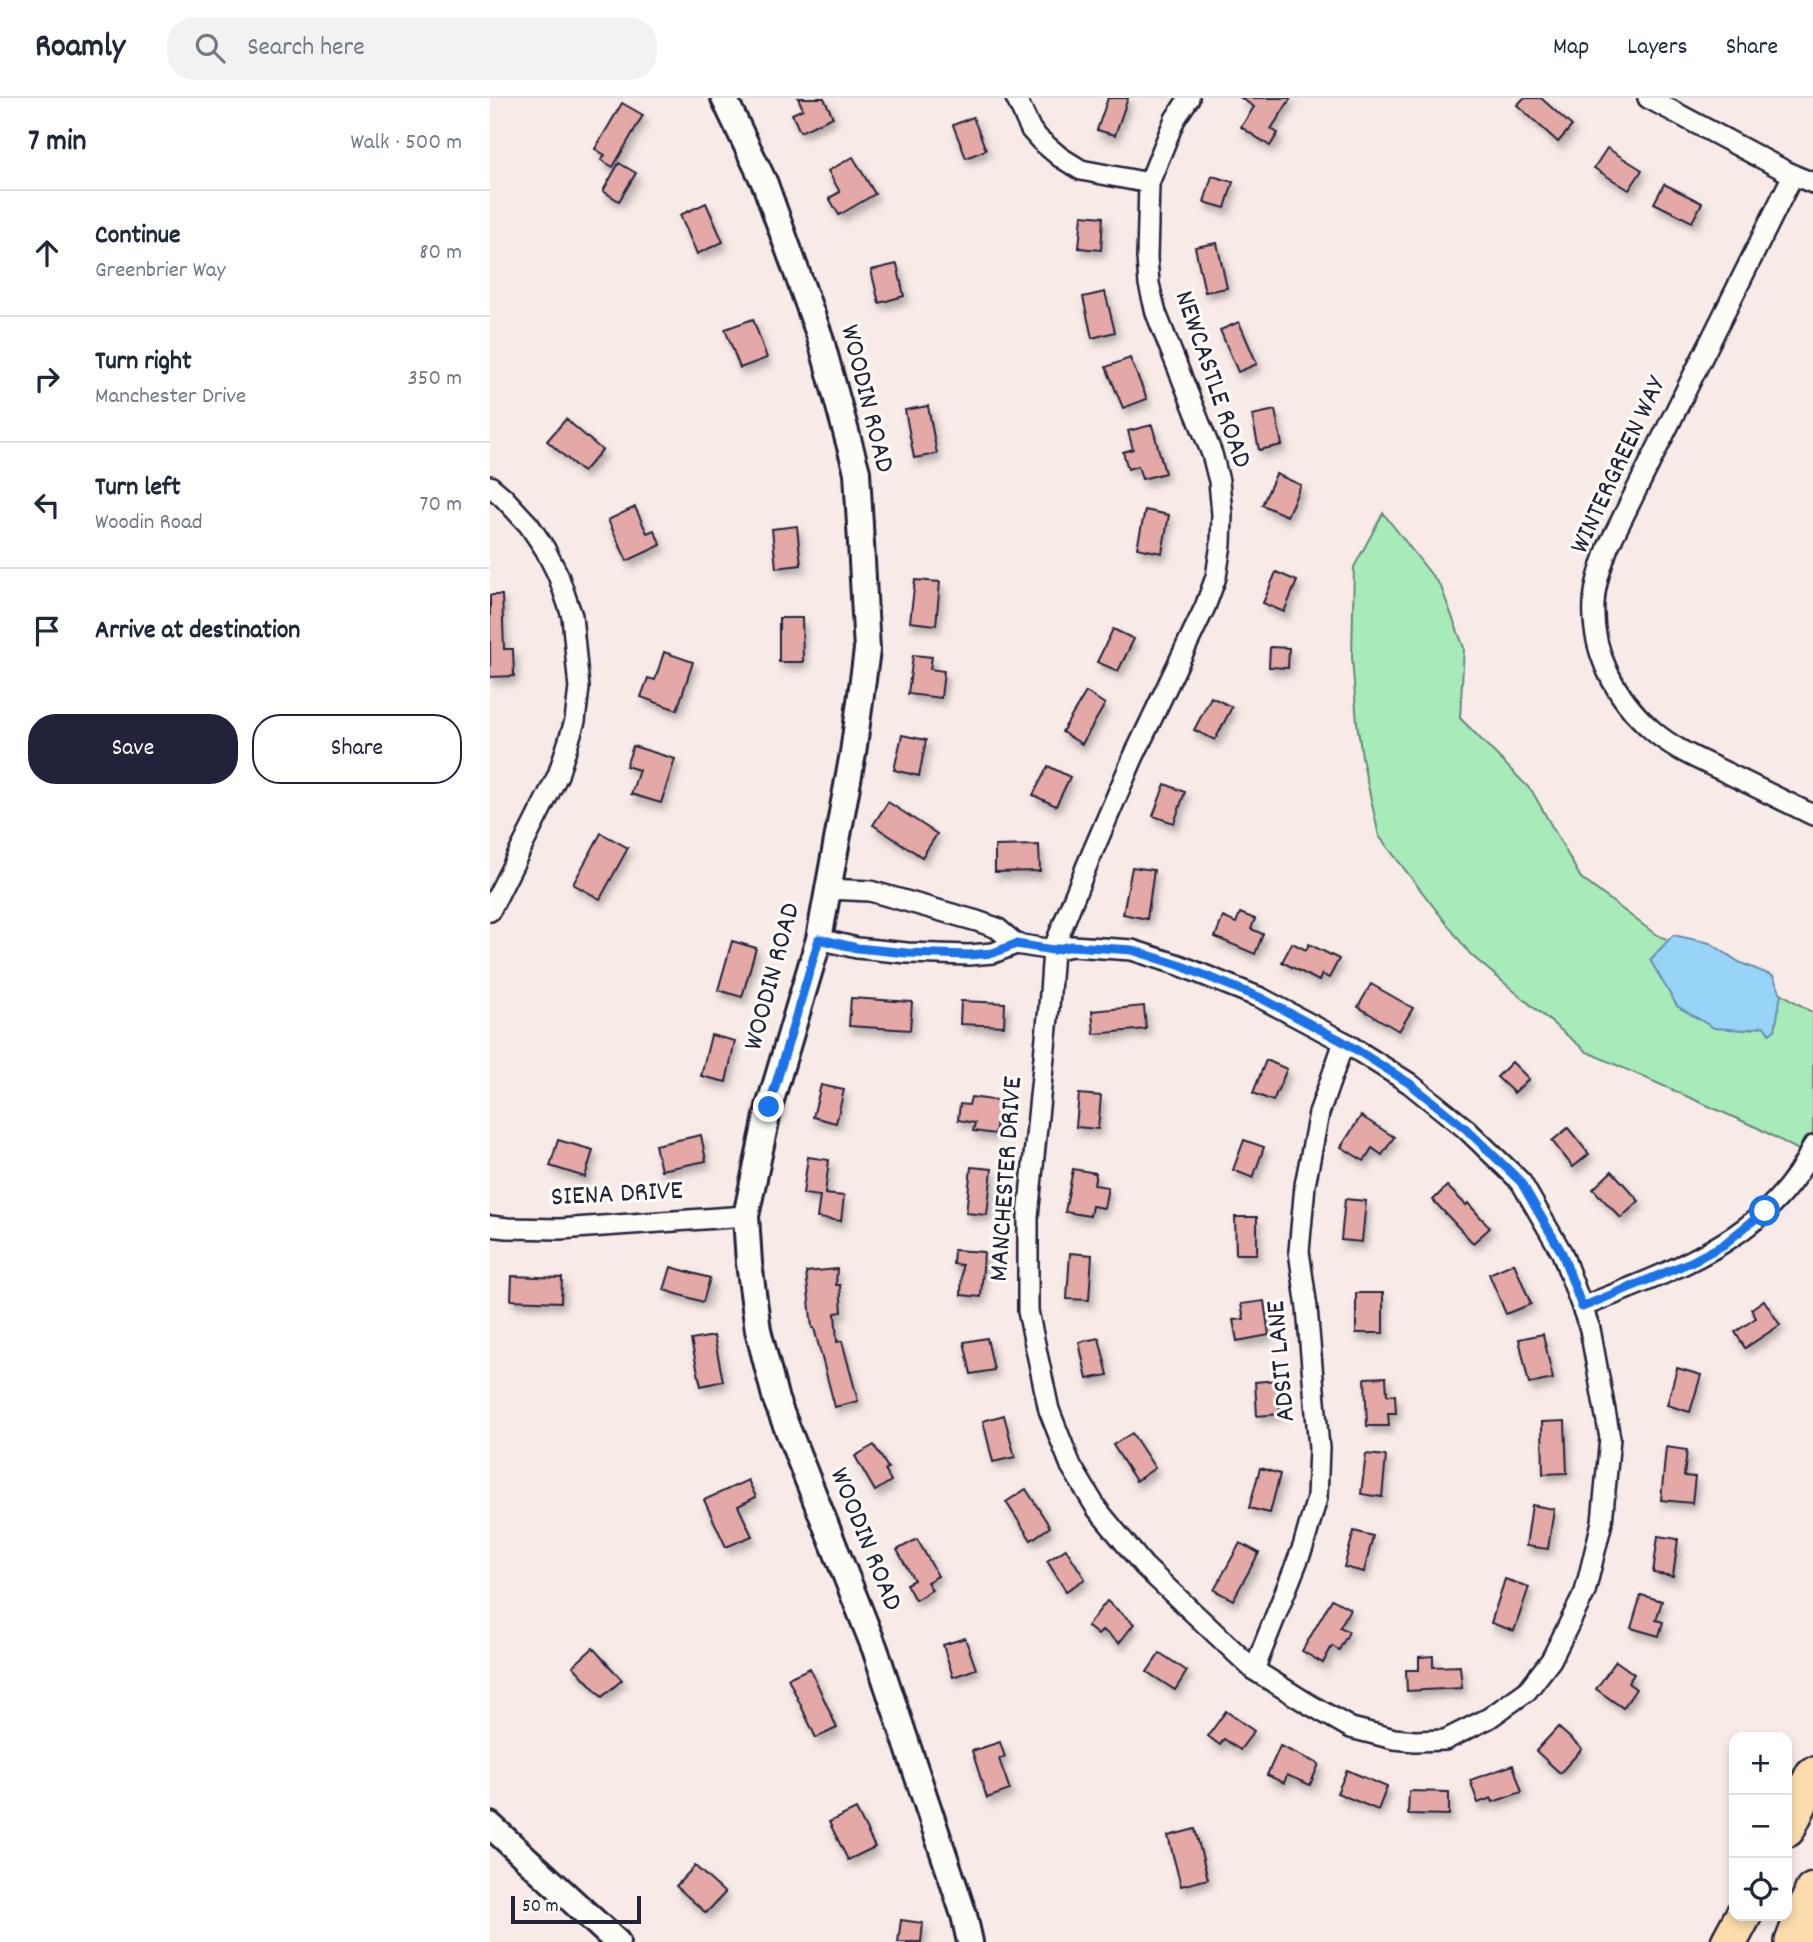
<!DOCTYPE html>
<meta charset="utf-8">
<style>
body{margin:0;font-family:Dekko,sans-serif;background:#f2f2f3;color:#1f2937}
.controls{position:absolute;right:21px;bottom:21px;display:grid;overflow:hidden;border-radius:14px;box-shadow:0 4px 10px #0003}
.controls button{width:63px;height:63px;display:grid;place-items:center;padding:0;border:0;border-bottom:2px solid #e0e1e3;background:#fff;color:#1f2937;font:35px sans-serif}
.scale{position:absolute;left:21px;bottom:18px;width:130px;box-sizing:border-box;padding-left:7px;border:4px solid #22223b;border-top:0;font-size:19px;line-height:24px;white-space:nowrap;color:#22223b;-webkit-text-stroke:5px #fdfcf7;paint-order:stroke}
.stop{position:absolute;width:21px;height:21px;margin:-16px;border:5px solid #1a73e8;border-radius:50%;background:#fff}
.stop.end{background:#1a73e8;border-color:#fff;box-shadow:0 2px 7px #0008}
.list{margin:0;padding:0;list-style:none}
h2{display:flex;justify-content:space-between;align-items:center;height:91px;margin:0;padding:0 28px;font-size:30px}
h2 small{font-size:23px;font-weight:400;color:#747a83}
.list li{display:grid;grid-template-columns:46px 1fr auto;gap:21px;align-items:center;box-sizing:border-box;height:126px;padding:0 28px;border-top:2px solid #e0e1e3}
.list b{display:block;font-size:26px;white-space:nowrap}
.list p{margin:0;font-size:23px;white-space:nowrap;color:#747a83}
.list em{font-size:23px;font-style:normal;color:#747a83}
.actions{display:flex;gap:14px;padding:21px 28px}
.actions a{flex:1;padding:16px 0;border:2px solid #22223b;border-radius:28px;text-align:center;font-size:24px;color:#22223b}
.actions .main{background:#22223b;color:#fff}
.icon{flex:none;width:38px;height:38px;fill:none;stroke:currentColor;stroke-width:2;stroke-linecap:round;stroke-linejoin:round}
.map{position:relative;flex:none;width:1323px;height:1844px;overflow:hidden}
header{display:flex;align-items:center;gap:42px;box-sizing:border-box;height:98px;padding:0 35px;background:#fff;border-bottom:2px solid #e0e1e3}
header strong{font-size:33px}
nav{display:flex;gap:38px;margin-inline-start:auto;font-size:24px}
.search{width:490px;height:63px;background:#f2f2f3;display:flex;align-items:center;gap:18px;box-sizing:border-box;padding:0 24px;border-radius:28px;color:#747a83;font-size:26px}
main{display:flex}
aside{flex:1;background:#fff}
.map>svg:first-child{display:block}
</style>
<header>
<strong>Roamly</strong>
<div class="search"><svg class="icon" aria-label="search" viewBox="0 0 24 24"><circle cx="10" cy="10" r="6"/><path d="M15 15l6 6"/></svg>Search here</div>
<nav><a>Map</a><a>Layers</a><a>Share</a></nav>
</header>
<main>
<aside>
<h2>7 min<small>Walk · 500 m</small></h2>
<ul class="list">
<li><svg class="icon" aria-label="ahead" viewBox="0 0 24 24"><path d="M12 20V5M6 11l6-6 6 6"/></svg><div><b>Continue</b><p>Greenbrier Way</p></div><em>80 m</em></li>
<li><svg class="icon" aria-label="right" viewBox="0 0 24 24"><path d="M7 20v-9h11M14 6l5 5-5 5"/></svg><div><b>Turn right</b><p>Manchester Drive</p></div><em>350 m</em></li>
<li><svg class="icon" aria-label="left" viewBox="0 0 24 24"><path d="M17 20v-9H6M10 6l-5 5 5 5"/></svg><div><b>Turn left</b><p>Woodin Road</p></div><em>70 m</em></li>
<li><svg class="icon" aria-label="arrive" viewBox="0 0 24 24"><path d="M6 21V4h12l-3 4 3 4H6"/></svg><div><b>Arrive at destination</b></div></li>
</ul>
<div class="actions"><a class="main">Save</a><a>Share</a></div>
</aside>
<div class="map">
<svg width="1323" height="1844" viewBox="0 0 1323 1844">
<defs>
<filter id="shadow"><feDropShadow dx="3.5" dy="6" stdDeviation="3.5" flood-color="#0004"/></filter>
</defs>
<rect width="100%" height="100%" fill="#f8ebe7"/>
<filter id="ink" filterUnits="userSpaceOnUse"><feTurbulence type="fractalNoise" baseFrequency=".0143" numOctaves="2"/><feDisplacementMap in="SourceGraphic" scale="14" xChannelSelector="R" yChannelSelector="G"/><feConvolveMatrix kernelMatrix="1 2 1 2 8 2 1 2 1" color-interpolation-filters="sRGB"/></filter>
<g filter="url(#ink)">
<path fill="#a7ecb8" stroke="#64877a" stroke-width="2" d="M893 415 951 489 974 550 970 620 1042 693 1091 780 1165 836 1278 887 1323 915V1060L1268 1030 1097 954 981 857 889 738 873 665 867 625 862 559 864 469Z"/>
<path fill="#98d4f8" stroke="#698dac" stroke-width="2" d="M1183 837 1220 845 1249 864 1283 878 1291 896 1285 932 1279 936 1274 928 1255 932 1224 930 1187 908 1160 862Z"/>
<g fill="#e4a9a7" stroke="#22223b" stroke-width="2" filter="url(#shadow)">
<path d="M308 0H334L343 19 310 34 302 16 313 11Z"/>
<path d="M618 0H638L625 37 607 32Z"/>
<path d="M751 0H801L781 31 788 35 780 48 751 29 764 9Z"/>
<path d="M1034 0H1051L1082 28 1068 44 1027 7Z"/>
<path d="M132 5 153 17 123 69 111 62 115 57 105 51Z"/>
<path d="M483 19 496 52 476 60 463 27Z"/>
<path d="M1117 50 1152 72 1139 92 1104 70Z"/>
<path d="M363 59 385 96 349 117 339 100 350 94 338 73Z"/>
<path d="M129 65 146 75 129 103 113 93Z"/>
<path d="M722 78 743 84 735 110 714 104Z"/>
<path d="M1174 86 1212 105 1202 124 1164 105Z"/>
<path d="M216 105 233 144 207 156 190 117Z"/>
<path d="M592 117 613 119 611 152 589 150Z"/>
<path d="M727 145 737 190 715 194 705 149Z"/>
<path d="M407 166 414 198 389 205 381 172Z"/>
<path d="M615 194 625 234 602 240 593 199Z"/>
<path d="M263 221 277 260 250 270 235 231Z"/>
<path d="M749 224 767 266 748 274 730 232Z"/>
<path d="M640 260 657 301 633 310 616 269Z"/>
<path d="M438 308 447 356 424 360 415 312Z"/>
<path d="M785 312 792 347 769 352 762 317Z"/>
<path d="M76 321 112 352 93 374 57 343Z"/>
<path d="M662 327 675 375 652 381 648 368 638 371 633 354 643 351 638 333Z"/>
<path d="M786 376 811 387 797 418 772 407Z"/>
<path d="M145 409 157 435 164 432 171 447 137 463 118 422Z"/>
<path d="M655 412 679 417 672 455 647 450Z"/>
<path d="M307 428 311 467 286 470 282 431Z"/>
<path d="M786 474 807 483 794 514 773 505Z"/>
<path d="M425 482 450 484 446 527 420 524Z"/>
<path d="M0 497H12L14 551H23L24 578 0 579Z"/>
<path d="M289 520H312L313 564H289Z"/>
<path d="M623 531 644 541 628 573 607 564Z"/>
<path d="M780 549 799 550 798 570 779 569Z"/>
<path d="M174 554 203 564 187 612 151 599 158 580 165 582Z"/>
<path d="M423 557 442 559 440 571 454 573 451 600 418 596Z"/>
<path d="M596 594 615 606 592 646 572 634Z"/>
<path d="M721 599 742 609 725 642 704 632Z"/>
<path d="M412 637 436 642 429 678 404 672Z"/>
<path d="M143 648 185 661 171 705 141 696 149 672 136 668Z"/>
<path d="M558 668 580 679 566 708 543 697Z"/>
<path d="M675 686 695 694 684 725 663 718Z"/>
<path d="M398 704 447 736 432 759 383 727Z"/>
<path d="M111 735 138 750 110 801 83 786Z"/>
<path d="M549 747 550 773 505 774V748Z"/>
<path d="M642 769 664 772 657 821 633 816Z"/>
<path d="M750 815 765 821 761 831 773 836 765 856 725 839 733 819 746 825Z"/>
<path d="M242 843 266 850 252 899 228 892Z"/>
<path d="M802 845 816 852 819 846 849 861 839 880 832 876 829 883 792 864Z"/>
<path d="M881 886 923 910 909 933 868 909Z"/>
<path d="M361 900 422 904 420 932 359 928Z"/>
<path d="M471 903 515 905 514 928 470 926Z"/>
<path d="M654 908 656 931 604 936 602 913Z"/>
<path d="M221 937 245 943 236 984 211 978Z"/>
<path d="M776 962 797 971 783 1003 763 995Z"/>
<path d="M1022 964 1039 981 1024 995 1007 979Z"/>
<path d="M331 987 354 992 346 1025 323 1019Z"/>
<path d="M589 996 611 998 608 1031 586 1029Z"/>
<path d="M481 999 510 1003 505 1036 483 1033 485 1025 468 1022 470 1006 479 1007Z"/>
<path d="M871 1018 904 1039 892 1057 882 1050 874 1063 851 1049Z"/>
<path d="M1078 1030 1099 1056 1083 1069 1062 1043Z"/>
<path d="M211 1037 216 1063 171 1072 165 1047Z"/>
<path d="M68 1042 103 1052 95 1079 60 1068Z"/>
<path d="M754 1042 774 1049 763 1080 743 1072Z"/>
<path d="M318 1059 339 1062 335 1096 354 1098 351 1123 327 1120 330 1098 313 1096Z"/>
<path d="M481 1069 502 1071 497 1117 476 1115Z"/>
<path d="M583 1071 606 1075 604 1087 618 1089 614 1110 602 1108 600 1118 575 1114Z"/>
<path d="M1122 1073 1149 1103 1131 1120 1103 1091Z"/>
<path d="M957 1088 976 1107 978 1105 1000 1130 983 1145 943 1102Z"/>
<path d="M855 1101 876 1103 872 1144 851 1142Z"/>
<path d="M745 1119H767V1156H746Z"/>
<path d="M464 1152 494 1154 491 1199 471 1197 472 1167 463 1166Z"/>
<path d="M580 1155 602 1157 599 1202 577 1201Z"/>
<path d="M1024 1165 1041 1206 1016 1216 999 1176Z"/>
<path d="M181 1169 220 1180 213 1204 174 1192Z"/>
<path d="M347 1171 346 1187H350L352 1214 345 1215 347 1244 352 1243 368 1303 345 1309 324 1230H322L316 1174Z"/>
<path d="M22 1178 72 1180 71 1204 21 1202Z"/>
<rect x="866" y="1195" width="27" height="40"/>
<path d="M1274 1202 1290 1227 1255 1250 1245 1234 1266 1220 1261 1211Z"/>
<path d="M774 1203 779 1237 747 1243 743 1222 754 1221 751 1206Z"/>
<path d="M1053 1236 1063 1281 1039 1286 1029 1241Z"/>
<path d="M224 1238 233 1283 211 1288 201 1242Z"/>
<path d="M497 1240 504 1272 481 1276 474 1244Z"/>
<path d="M609 1240 618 1277 597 1281 589 1244Z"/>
<path d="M1187 1270 1211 1277 1200 1314 1177 1307Z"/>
<path d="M896 1279 897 1297H905L906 1315H898L899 1328H877L875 1280Z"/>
<path d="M787 1282 790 1316 767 1318 765 1284Z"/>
<path d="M514 1317 525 1359 503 1364 493 1323Z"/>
<path d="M1075 1323 1077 1375 1053 1376 1052 1324Z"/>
<path d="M642 1335 665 1370 646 1383 623 1347Z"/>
<path d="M384 1347 398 1370 395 1372 401 1383 385 1393 365 1358Z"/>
<path d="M1176 1349 1197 1352 1194 1378 1205 1379 1202 1405 1171 1402Z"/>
<path d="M876 1356 896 1358 892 1399 871 1396Z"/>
<path d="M770 1370 790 1376 780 1415 759 1410Z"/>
<path d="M258 1382 266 1399 248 1408 262 1438 236 1449 214 1402Z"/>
<path d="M536 1391 560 1429 541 1442 516 1404Z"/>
<path d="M1042 1407 1064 1411 1058 1451 1036 1448Z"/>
<path d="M864 1433 883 1438 874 1474 854 1469Z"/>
<path d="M1168 1438 1188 1441 1183 1478 1163 1475Z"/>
<path d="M427 1441 448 1478 437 1484 442 1492 425 1502 416 1486 424 1482 407 1452Z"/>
<path d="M750 1445 769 1455 743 1502 724 1492Z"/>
<path d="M576 1451 595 1481 576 1493 557 1463Z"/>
<path d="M1015 1481 1039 1489 1024 1533 1001 1525Z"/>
<path d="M1151 1497 1172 1503 1166 1522 1173 1524 1169 1538 1141 1530Z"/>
<path d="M842 1501 860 1511 850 1529 859 1534 849 1552 842 1548 833 1565 812 1553Z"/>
<path d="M617 1503 644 1526 629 1545 613 1532 608 1537 597 1528Z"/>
<path d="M475 1540 486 1571 463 1579 453 1547Z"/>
<path d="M103 1550 132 1582 112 1599 83 1568Z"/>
<path d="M670 1555 697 1573 685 1592 657 1574Z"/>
<path d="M943 1558V1569L970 1568 972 1590 917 1593 916 1572H929V1559Z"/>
<path d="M1126 1563 1144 1576 1138 1585 1146 1591 1133 1610 1106 1591Z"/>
<path d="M320 1570 347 1630 326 1640 298 1580Z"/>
<path d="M736 1613 764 1633 750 1652 734 1641 730 1647 718 1638Z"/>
<path d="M1068 1629 1092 1651 1070 1675 1046 1653Z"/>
<path d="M510 1644 515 1659 509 1661 520 1692 497 1700 482 1653Z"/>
<path d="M790 1648 829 1666 820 1687 797 1677 794 1685 777 1677Z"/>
<path d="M1023 1667 1032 1694 1003 1704 1001 1700 988 1705 980 1682Z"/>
<path d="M857 1672 897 1689 888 1712 847 1695Z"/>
<path d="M919 1693 959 1694V1717L918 1716Z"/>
<path d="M366 1711 385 1749 358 1762 339 1724Z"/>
<path d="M705 1731 718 1781 691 1788 678 1738Z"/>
<path d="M205 1768 235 1795 216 1815 186 1788Z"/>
<path d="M411 1822 433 1825 431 1844H408Z"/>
</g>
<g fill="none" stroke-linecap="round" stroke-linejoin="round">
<g stroke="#22223b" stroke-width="24">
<g id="minor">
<path d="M526 0 541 32 550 42 570 59 591 72 659 85"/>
<path d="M1158 0 1303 77 1323 85"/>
<path d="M1303 77 1118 449C1112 467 1105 485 1104 505 1101 554 1126 601 1162 632 1182 650 1208 661 1231 672 1262 687 1292 702 1323 717"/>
<path d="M0 388 13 399 39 427 55 451 68 477 82 518 89 590 85 623 68 677 0 813"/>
<path d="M338 791 380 793 487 823 507 830 526 846 563 852 582 848 642 852 689 867 771 900 854 944 919 985 975 1030 1031 1084 1072 1155 1100 1231 1120 1340 1112 1424 1095 1494 1061 1562 1037 1593 999 1620 955 1642 925 1643 904 1641 861 1630 817 1605 764 1572 654 1468 607 1411 581 1368 559 1312 538 1213V1118L559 909 563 852 597 767 643 660 715 509 726 479 731 446 732 416 729 383 722 356 666 215 659 186 657 160 659 85 685 21 699 0"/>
<path d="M329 841 367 850 417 855 479 857 503 855 526 846"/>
<path d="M0 1128 17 1130 70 1131 256 1118"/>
<path d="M1092 1209C1179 1174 1282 1140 1323 1048"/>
<path d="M764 1572 813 1449 827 1400 829 1350 817 1210 809 1153 815 1087 829 1015 854 944"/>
</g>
</g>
<g stroke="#22223b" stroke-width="30">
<g id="tertiary">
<path d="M234 0 275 86 330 239 367 374 377 552 363 655 329 841 279 1009 256 1118 259 1165 268 1232 286 1302 385 1551 474 1817 480 1844"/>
<path d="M0 1727 127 1844"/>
</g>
</g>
<g stroke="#22223b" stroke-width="40">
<g id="motorway">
<path d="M1297 1731 1323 1677"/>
<path d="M1239 1844 1253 1818"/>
<path d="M1303 1844 1323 1793"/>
</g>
</g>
<use href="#minor" stroke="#fdfcf7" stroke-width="19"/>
<use href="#tertiary" stroke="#fdfcf7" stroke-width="24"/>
<use href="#motorway" stroke="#fcdcac" stroke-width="35"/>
</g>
</g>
<g fill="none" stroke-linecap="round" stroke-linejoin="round" filter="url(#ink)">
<path stroke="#1a73e8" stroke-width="9" d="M279 1009 329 841 367 850 417 855 479 857 503 855 526 846 563 852 582 848 642 852 689 867 771 900 854 944 919 985 975 1030 1031 1084 1072 1155 1092 1209 1201 1164 1233 1147 1275 1113"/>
</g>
<g text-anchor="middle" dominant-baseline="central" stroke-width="6" stroke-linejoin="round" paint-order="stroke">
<g font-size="28" fill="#22223b" stroke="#fdfcf7">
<text transform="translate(721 282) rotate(71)">NEWCASTLE ROAD</text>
<text transform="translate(375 301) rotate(76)">WOODIN ROAD</text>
<text transform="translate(1130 368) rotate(-65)">WINTERGREEN WAY</text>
<text transform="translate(284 879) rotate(-75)">WOODIN ROAD</text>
<text transform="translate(518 1081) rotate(-86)">MANCHESTER DRIVE</text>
<text transform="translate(127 1098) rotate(-3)">SIENA DRIVE</text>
<text transform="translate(793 1263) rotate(-95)">ADSIT LANE</text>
<text transform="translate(374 1442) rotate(68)">WOODIN ROAD</text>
</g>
</g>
</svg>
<div class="controls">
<button>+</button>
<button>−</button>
<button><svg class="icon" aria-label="locate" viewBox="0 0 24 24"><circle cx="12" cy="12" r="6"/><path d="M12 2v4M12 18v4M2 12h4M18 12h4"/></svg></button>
</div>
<div class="scale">50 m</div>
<div class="stop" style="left:1275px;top:1113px"></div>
<div class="stop end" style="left:279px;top:1009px"></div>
</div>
</main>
